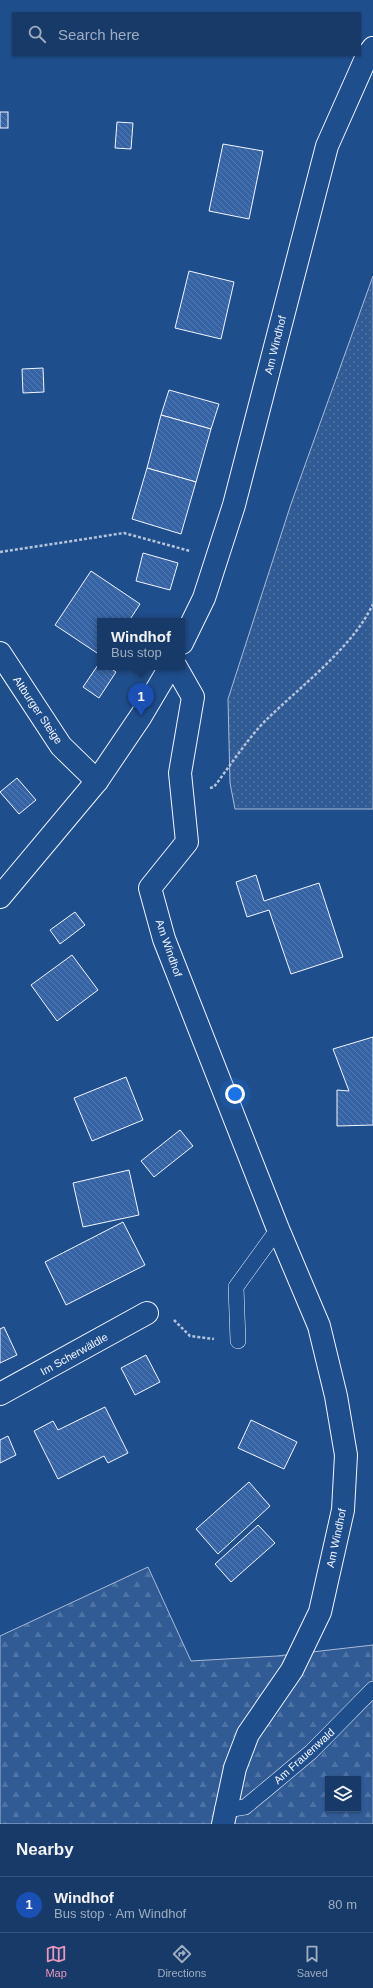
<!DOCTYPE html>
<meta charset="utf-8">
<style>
body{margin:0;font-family:Arial,sans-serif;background:#244571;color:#f1f3f6}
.controls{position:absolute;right:12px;bottom:12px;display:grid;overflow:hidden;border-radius:0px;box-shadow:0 1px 3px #0004}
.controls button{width:36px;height:36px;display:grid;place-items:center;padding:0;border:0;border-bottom:1px solid #36547d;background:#173a69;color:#f1f3f6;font:20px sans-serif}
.you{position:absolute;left:235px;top:1094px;width:14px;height:14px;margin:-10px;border:3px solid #fff;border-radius:50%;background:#1a73e8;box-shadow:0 0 0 6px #1a73e833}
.badge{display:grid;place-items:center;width:26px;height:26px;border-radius:50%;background:#e797bd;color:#fff;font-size:13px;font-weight:700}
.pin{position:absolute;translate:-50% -33px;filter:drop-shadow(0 1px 2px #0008)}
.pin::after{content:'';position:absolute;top:21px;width:14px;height:12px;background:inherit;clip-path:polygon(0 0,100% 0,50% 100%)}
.popup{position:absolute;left:97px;top:618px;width:88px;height:52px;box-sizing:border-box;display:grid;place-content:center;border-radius:0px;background:#173a69;filter:drop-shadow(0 1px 3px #0005);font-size:13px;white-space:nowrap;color:#9eadc0}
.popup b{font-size:15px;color:#f1f3f6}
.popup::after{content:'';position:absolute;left:50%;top:100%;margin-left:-8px;border:8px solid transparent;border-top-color:#173a69}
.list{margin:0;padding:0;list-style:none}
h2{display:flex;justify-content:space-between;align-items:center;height:52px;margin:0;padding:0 16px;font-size:17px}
h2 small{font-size:13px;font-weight:400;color:#9eadc0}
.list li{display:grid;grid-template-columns:26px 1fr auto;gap:12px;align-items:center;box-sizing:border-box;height:56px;padding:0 16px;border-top:1px solid #36547d}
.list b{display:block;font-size:15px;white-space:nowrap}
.list p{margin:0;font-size:13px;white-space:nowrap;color:#9eadc0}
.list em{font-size:13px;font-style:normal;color:#9eadc0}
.icon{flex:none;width:22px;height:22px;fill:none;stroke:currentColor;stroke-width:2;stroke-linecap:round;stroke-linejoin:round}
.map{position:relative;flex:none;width:373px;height:1824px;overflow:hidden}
.search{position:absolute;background:#173a69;box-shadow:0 1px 3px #0004;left:12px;right:12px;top:12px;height:44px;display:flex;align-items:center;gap:10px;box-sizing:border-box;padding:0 14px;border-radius:0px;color:#9eadc0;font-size:15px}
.sheet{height:108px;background:#173a69}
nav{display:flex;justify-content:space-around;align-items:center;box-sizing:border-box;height:56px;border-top:1px solid #36547d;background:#173a69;font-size:11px;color:#9eadc0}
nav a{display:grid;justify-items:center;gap:2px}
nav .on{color:#e797bd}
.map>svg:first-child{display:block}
</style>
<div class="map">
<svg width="373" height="1824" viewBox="0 0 373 1824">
<defs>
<pattern id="grass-dots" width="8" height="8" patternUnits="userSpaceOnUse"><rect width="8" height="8" fill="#305b95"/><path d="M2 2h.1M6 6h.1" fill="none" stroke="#4e73a5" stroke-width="1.8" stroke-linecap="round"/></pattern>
<pattern id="forest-firs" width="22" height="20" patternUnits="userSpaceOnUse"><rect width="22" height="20" fill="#305b95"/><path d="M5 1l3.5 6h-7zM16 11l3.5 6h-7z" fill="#4e73a5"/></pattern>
<pattern id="building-back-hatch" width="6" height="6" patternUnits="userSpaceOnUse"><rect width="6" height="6" fill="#3563a3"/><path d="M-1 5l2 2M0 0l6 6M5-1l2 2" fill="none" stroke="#537ab1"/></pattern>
</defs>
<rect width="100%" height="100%" fill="#1f4e8c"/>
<path fill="url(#grass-dots)" stroke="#a8bbd7" d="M373 276V809H235L230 783 228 699 291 504Z"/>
<path fill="url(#forest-firs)" stroke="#a8bbd7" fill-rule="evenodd" d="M148 1567 191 1661 277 1656 373 1645V1824H0V1636ZM328 1779H358V1809H328Z"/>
<g fill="url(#building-back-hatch)" stroke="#f2f6ff">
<rect x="0" y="112" width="8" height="16"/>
<path d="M117 122 133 123 131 149 115 148Z"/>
<path d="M223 144 263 151 249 219 209 211Z"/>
<path d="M189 271 234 282 221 339 175 328Z"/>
<path d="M43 368 44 392 23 393 22 369Z"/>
<path d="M169 390 219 404 211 429 161 415Z"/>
<path d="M161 415 211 429 196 482 147 468Z"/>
<path d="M147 468 196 482 181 534 132 519Z"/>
<path d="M143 553 178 563 170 590 136 581Z"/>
<path d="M91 571 140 604 129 621H100V655L55 625Z"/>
<path d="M100 662V667H109L116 672 99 698 83 687Z"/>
<path d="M17 778 36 800 19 814 0 792Z"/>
<path d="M256 875 264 901 319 883 343 957 291 974 269 910 247 917 236 882Z"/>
<path d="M75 912 85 925 60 944 50 930Z"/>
<path d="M72 955 98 990 57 1021 31 985Z"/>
<path d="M373 1037V1125L337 1126V1090L349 1091 333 1049Z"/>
<path d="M126 1077 143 1120 92 1141 74 1098Z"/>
<path d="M180 1130 193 1146 154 1177 141 1161Z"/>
<path d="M129 1170 139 1215 83 1227 73 1183Z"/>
<path d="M123 1222 145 1265 66 1305 45 1262Z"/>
<path d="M4 1327 17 1355 0 1363V1329Z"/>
<path d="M146 1355 160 1382 135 1395 121 1368Z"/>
<path d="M105 1407 128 1453 108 1463 104 1456 58 1479 34 1431 53 1421 58 1430Z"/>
<path d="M251 1420 297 1442 284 1469 238 1448Z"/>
<path d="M8 1436 16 1455 0 1463V1440Z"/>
<path d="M249 1482 270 1506 218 1554 196 1529Z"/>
<path d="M258 1525 275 1543 231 1582 215 1564Z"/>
</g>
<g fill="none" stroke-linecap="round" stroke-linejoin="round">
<g stroke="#f2f6ff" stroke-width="16">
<g id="service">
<path d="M238 1341 236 1287 278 1229"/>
<path d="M226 1810 245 1807 268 1788 311 1752 373 1689"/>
</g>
</g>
<g stroke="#f2f6ff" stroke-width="24">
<path id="pedestrian" d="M223 1824 226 1810"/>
</g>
<g stroke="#f2f6ff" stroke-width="24">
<g id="minor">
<path d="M182 643 204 598 234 505 327 146 367 56 373 48"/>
<path d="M0 653 61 746 97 781"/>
<path d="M176 667 193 697 180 773 187 842 150 888 164 939 278 1229 319 1326 336 1396 346 1455 343 1510 320 1612 292 1670 248 1734 235 1768 226 1810"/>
<path d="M0 897 97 781 141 716 170 667"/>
<path d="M0 1394 147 1313"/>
</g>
</g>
<g stroke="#b3c4dc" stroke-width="2.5" stroke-dasharray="3 2" stroke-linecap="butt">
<path d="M0 552 124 533 190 551"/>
<path d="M210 788 214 787C229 767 249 737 266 720 300 687 353 647 373 604"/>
<path d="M174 1320 190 1336 214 1339"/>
</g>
<use href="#service" stroke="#1f4e8c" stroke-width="15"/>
<use href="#pedestrian" stroke="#1f4e8c" stroke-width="22"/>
<use href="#minor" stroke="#1f4e8c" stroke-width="22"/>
</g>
<g text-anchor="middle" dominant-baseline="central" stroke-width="3" stroke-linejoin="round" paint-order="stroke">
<g font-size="11" fill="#f2f6ff" stroke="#1f4e8c">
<text transform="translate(275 345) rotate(-76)">Am Windhof</text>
<text transform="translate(38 710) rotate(56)">Altburger Steige</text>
<text transform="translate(169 948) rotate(71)">Am Windhof</text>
<text transform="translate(74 1354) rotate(-29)">Im Scherwäldle</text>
<text transform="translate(336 1538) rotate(-78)">Am Windhof</text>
<text transform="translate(304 1756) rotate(-42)">Am Frauenwald</text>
</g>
</g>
</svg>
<div class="controls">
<button><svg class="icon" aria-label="layers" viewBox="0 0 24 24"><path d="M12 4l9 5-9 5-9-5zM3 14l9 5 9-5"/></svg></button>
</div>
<div class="you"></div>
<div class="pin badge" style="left:141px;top:716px;background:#1a4fb4">1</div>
<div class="popup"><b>Windhof</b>Bus stop</div>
<div class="search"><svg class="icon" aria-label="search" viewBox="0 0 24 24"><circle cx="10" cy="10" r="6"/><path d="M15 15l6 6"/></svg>Search here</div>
</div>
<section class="sheet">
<h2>Nearby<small></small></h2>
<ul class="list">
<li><span class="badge" style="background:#1a4fb4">1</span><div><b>Windhof</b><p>Bus stop · Am Windhof</p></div><em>80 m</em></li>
</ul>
</section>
<nav>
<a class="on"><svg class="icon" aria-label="map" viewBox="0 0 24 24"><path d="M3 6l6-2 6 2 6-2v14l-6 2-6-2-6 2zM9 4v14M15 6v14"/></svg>Map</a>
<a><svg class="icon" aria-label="directions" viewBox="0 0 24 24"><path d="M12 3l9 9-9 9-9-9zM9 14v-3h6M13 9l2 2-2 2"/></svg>Directions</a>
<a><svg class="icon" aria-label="saved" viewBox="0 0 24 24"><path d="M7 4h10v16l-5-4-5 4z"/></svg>Saved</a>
</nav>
